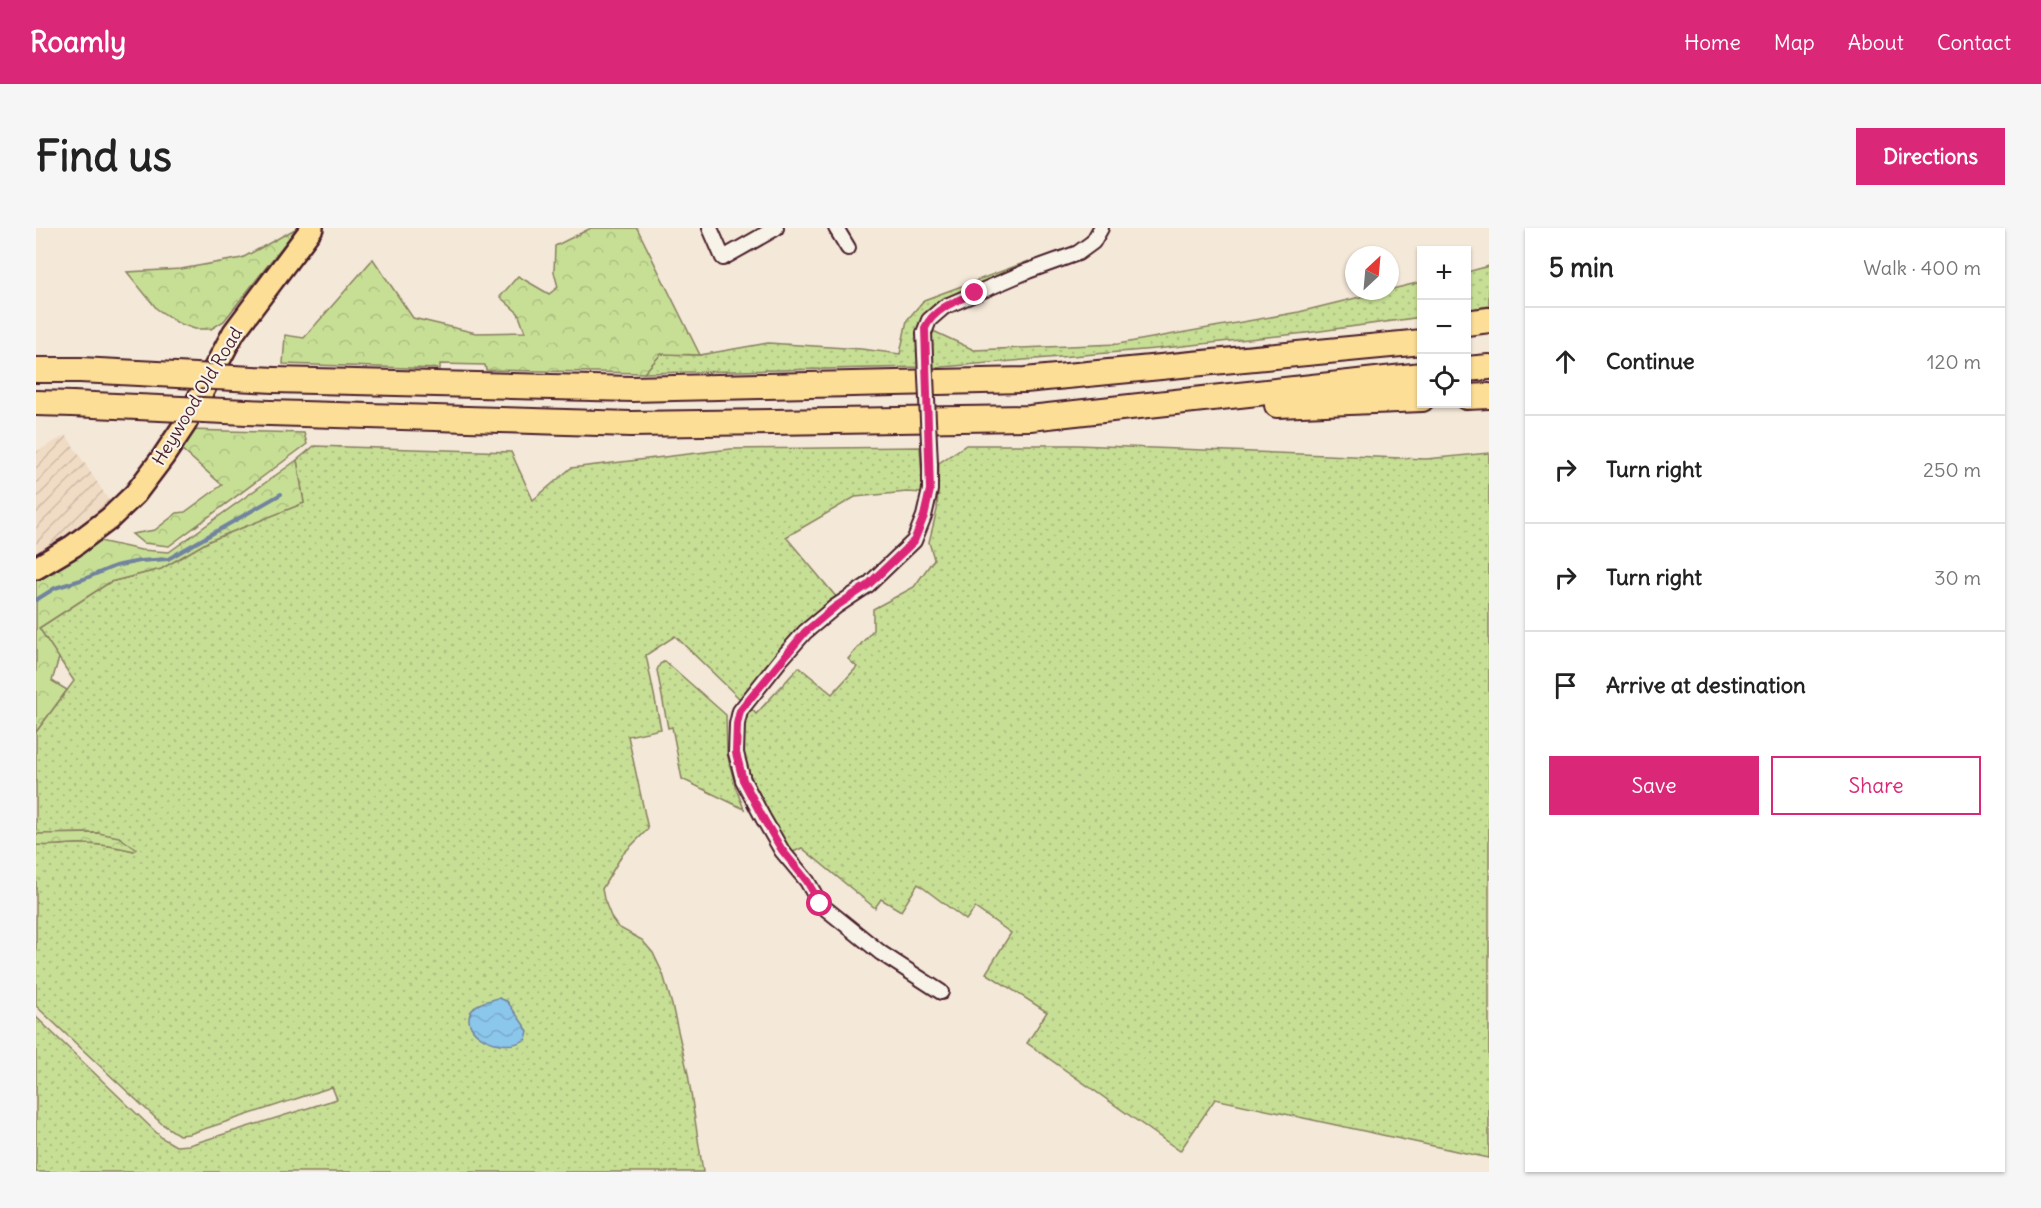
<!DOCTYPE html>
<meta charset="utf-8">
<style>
body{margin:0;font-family:Delius,sans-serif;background:#f6f6f6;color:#222}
.controls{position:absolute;right:18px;top:18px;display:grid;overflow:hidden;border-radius:0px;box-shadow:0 2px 4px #0004}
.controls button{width:54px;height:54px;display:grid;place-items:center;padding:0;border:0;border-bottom:2px solid #e0e0e0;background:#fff;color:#222;font:30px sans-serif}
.compass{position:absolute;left:1309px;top:18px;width:54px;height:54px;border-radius:50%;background:#fff;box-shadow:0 2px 4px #0004;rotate:26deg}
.stop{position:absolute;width:18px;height:18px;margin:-14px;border:4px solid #db2777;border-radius:50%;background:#fff}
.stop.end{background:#db2777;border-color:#fff;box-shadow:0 2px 6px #0008}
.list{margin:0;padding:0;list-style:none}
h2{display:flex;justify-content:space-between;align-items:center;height:78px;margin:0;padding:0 24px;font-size:26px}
h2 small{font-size:20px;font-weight:400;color:#767676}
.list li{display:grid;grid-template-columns:39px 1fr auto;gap:18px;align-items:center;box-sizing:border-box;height:108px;padding:0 24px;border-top:2px solid #e0e0e0}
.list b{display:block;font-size:22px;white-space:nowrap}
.list em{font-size:20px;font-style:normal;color:#767676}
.actions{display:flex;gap:12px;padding:18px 24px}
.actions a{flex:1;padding:14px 0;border:2px solid #db2777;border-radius:0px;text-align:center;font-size:21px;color:#db2777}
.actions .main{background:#db2777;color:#fff}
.icon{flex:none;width:33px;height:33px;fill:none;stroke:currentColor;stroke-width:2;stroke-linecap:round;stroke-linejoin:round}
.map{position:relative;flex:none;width:1453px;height:944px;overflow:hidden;border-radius:0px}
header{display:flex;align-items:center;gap:36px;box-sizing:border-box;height:84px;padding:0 30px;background:#db2777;color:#fff}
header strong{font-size:28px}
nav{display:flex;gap:33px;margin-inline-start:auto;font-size:21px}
.intro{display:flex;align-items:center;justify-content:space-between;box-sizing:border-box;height:144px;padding:0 36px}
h1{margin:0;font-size:42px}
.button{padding:15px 27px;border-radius:0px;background:#db2777;color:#fff;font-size:21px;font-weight:700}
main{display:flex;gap:36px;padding:0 36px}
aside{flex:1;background:#fff;border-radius:0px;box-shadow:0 2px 4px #0004}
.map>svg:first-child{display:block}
</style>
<header>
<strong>Roamly</strong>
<nav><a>Home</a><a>Map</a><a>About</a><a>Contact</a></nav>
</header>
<div class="intro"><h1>Find us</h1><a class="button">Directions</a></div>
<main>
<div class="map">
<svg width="1453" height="944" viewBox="0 0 1453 944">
<defs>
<pattern id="industrial-furrows" width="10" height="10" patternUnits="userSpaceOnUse" patternTransform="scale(1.5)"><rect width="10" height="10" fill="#f0dbc4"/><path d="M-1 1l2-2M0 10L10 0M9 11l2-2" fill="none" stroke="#cfbca9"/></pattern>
<pattern id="grass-dots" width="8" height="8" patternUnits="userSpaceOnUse" patternTransform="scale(1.5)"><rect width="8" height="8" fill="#c7df95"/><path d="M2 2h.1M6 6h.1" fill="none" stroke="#acbf81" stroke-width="1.8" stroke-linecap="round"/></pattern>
<pattern id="forest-crowns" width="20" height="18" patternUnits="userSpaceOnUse" patternTransform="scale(1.5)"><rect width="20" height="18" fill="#c7df95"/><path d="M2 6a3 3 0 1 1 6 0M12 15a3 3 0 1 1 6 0" fill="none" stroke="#acbf81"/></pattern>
<pattern id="water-waves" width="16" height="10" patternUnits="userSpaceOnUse" patternTransform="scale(1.5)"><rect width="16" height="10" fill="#8bc6eb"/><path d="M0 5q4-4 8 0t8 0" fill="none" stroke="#79aaca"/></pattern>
</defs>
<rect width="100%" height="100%" fill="#f4e8d8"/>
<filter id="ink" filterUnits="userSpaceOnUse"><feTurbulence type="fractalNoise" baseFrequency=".0167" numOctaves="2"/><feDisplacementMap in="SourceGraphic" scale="12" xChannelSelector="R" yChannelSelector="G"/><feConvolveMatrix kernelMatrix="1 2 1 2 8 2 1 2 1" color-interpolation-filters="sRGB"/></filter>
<g filter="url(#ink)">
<path fill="url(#industrial-furrows)" d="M30 207 76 277 0 326V224Z"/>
<g fill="url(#grass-dots)" stroke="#887f60" stroke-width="1.5">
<path d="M993 33 899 79 884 139 608 145 625 126 664 127 732 115 825 121 864 126 871 92 888 72Z"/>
<path d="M1453 38V78L1431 82V44Z"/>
<path d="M1385 54V89L1270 105 1119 121 894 140 895 102 938 122 1082 116 1263 84Z"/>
<path d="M930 217H1041L1390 231 1453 225V930L1179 871 1144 923 991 815 1011 784 950 745 975 705 939 680 930 692 882 656 865 683 845 671 839 680 766 620 755 625 724 570 707 531 708 499 714 479 720 486 763 439 796 466 821 439 812 431 837 402V381L878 359 898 331 893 314 901 282 903 235Z"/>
<path d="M278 218 475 224 497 272 535 240 695 221 884 219 887 265 871 264 819 269 750 309 802 371 705 472 639 408 610 427 625 501 592 508 612 601 586 627 566 661 568 671 576 691 582 699 606 712 617 725 627 746 636 777 652 846 667 944H0V789L126 910 140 918 153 917 301 871 296 859 153 906 143 907 126 896 0 778V617C17 619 32 615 49 616 66 616 82 619 98 623L62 605 0 606V504L38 453 3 400 74 354 125 341 173 313 268 275 261 232Z"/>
<path d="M629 433 690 487 691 525 699 558 708 581 646 551 636 499 632 500 621 442 624 436Z"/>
</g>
<g fill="url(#forest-crowns)" stroke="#887f60" stroke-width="1.5">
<path d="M261 0 188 93 175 101H159L142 95 121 81 91 44 145 41 206 30Z"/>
<path d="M555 0H601L664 127 625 126 608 145 450 142 449 137 404 136V141L247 136 249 107 268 110 337 31 377 90 440 105 489 104 482 85 464 69 482 48 513 66 522 59 518 44 519 18Z"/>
<path d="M152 202 268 205 271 216 133 318 107 315 96 306 119 302 141 285 149 284 186 257 143 219Z"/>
<path d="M261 232 268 275 173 313 125 341 74 354 3 400 23 430 16 453 31 462 0 504V349L59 312 105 322 133 324Z"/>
<path d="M62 605 83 609 100 621 98 623C82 619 66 616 49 616 33 615 17 619 0 617V606Z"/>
</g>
<path fill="url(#water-waves)" stroke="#71839e" stroke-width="1.5" d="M463 770 471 773 492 803 490 811C466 828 419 803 437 781 442 774 455 772 463 770Z"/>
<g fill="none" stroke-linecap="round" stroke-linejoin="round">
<path stroke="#71839e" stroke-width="4" d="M0 372 19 360 48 351 79 338 104 333 132 331 245 266"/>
<g stroke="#4a1f2b" stroke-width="18">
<g id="street">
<path d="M674 0 687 30 740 0"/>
<path d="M800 0 812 20"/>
<path d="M888 105 893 92 908 79 992 43 1042 25 1057 14 1065 0"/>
<path d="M894 236V262L888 288 878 313 832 357 799 379 769 404 746 430 704 483 701 496 700 525 707 552 727 590 746 623 771 653 784 676 845 725 905 764"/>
</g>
</g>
<g stroke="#4a1f2b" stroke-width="26">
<path id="primary" d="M0 340 37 318 73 291 99 266 127 229 149 196 198 104 276 0"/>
</g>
<g stroke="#4a1f2b" stroke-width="28">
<g id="highway">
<path d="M1430 95 1453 92"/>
<path d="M1430 141 1453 139"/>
<path d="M0 142H44"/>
<path d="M238 152 596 161 989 152 1386 114"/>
<path d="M1430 169 1453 168"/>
<path d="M0 175 36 176"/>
<path d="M1241 177 1386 171"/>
<path d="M234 185 595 196 994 190 1386 147"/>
</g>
</g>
<use href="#street" stroke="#f7f3e8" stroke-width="14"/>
<use href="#primary" stroke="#fdde96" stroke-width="21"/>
<use href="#highway" stroke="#fdde96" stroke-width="24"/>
<g stroke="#4a1f2b" stroke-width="18" stroke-linecap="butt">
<path id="street-bridge" d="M888 105 894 236"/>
</g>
<g stroke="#4a1f2b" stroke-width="28" stroke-linecap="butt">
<g id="highway-bridge">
<path d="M44 142 238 152"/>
<path d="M36 176 234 185"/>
</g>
</g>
<use href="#street-bridge" stroke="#f7f3e8" stroke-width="14"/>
<use href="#highway-bridge" stroke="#fdde96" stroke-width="24"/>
</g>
</g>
<g fill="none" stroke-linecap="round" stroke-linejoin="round" filter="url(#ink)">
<path stroke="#db2777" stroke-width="8" d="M784 676 771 653 746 622 727 590 707 552 700 525 701 496 704 483 769 404 799 379 832 357 878 313 888 288 894 262 889 100C898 80 920 73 939 65"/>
</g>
<g text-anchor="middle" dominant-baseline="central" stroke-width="4.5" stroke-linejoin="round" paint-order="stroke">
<g font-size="18" fill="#4a1f2b" stroke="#f7f3e8">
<text transform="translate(161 168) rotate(-59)">Heywood Old Road</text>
</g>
</g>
</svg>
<div class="controls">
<button>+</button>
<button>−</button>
<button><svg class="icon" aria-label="locate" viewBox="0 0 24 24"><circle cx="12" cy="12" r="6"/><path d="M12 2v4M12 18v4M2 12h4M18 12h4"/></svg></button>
</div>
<svg class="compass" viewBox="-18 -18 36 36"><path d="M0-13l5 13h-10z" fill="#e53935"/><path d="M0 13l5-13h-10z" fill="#767676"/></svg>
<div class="stop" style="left:784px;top:676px"></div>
<div class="stop end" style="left:939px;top:65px"></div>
</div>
<aside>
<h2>5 min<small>Walk · 400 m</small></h2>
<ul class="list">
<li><svg class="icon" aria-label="ahead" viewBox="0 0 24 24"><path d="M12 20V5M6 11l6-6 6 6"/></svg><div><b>Continue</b></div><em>120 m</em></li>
<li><svg class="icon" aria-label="right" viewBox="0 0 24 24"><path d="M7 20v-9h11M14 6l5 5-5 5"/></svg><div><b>Turn right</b></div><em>250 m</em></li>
<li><svg class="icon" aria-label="right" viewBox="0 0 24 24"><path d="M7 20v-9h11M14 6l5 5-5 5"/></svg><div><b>Turn right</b></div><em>30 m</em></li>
<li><svg class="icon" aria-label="arrive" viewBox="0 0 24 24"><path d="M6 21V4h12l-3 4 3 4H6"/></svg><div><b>Arrive at destination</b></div></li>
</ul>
<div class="actions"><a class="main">Save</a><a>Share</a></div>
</aside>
</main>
